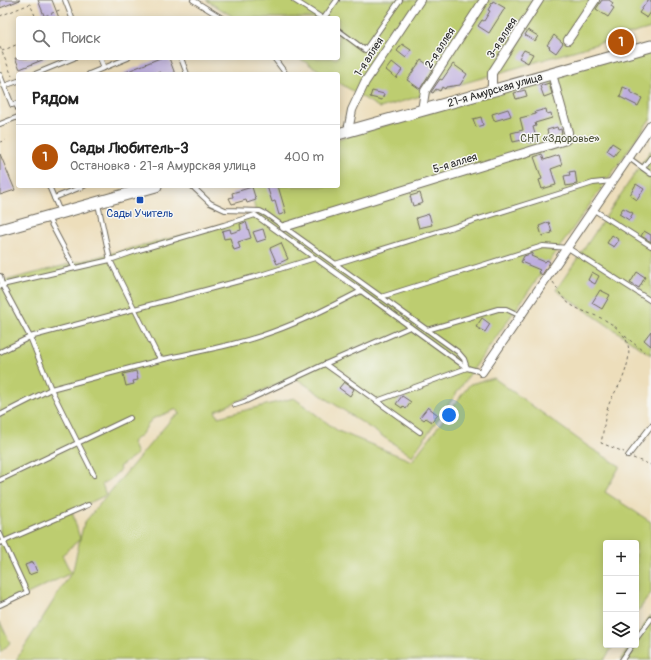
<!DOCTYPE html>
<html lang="ru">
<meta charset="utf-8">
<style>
body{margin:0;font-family:Pangolin,sans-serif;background:#f6f6f6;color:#222}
.controls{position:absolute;right:12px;bottom:12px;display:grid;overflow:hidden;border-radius:4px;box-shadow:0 2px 10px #0003}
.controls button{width:36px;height:36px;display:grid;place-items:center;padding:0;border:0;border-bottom:1px solid #e0e0e0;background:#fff;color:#222;font:20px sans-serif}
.you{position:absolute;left:449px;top:415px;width:14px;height:14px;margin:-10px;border:3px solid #fff;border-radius:50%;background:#1a73e8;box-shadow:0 0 0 6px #1a73e833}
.badge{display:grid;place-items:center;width:26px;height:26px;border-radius:50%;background:#b45309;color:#fff;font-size:13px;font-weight:700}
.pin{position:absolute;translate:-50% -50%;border:2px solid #fff;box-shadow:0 1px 4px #0006}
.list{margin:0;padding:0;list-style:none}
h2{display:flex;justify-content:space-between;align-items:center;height:52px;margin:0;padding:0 16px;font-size:17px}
h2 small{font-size:13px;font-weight:400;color:#767676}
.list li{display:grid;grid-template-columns:26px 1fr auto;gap:12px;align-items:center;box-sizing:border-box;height:64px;padding:0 16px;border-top:1px solid #e0e0e0}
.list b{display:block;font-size:15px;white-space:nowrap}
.list p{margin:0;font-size:13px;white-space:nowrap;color:#767676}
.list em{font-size:13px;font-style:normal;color:#767676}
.icon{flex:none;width:22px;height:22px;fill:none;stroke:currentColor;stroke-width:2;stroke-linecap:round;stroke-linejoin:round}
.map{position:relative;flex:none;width:651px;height:660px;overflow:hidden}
.search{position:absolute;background:#fff;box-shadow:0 2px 10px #0003;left:16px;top:16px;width:324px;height:44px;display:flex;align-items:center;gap:10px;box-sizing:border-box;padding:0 14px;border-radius:4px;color:#767676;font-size:15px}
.panel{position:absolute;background:#fff;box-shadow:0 2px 10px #0003;left:16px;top:72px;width:324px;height:116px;border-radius:4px}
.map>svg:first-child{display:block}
</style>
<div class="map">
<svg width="651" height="660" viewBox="0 0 651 660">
<rect width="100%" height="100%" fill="#f6f6f2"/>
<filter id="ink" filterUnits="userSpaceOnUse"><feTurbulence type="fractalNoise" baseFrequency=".025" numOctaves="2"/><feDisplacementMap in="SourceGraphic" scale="8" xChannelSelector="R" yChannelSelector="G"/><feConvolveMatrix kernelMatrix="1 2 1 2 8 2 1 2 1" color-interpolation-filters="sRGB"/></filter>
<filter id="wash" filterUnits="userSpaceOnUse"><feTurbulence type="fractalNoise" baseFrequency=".012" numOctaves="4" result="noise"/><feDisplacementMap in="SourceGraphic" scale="16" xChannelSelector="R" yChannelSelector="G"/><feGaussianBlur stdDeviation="0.9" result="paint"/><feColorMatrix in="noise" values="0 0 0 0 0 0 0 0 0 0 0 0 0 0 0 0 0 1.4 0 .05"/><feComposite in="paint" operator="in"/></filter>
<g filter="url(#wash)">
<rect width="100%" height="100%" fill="#eddebb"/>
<g fill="#bdcd6f" stroke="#747c4d" fill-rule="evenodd">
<path d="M206 0H651V28L380 108 338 82V74H325L299 58H338V18H235Z"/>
<path d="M651 48V118L412 456 294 377 215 411 218 417 294 398 338 431 412 461 470 384 494 378 589 447 620 466 605 492 651 522V593L636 614V543H606V645H614L604 660H16L71 573 0 607V282L257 216 249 186H338V139ZM177 409 180 414 172 418 84 523 80 539 72 511 106 495 102 484 111 479 120 470 119 467 137 454 132 442 141 435 152 419ZM80 539 73 570 71 573 62 555Z"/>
<path d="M651 150V355L556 290Z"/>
<path d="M651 615V660H620L630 645H636V637Z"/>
<path d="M0 622 10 643 0 653Z"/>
</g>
<g id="blocks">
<g fill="#bdadde">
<path d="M0 0H20L0 8Z"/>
<path d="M38 0H52L59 18H45Z"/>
<path d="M602 0H609L613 3 611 6 614 8 608 17 596 9Z"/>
<path d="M648 0H651V12L647 18 639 13Z"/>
<path d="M493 1 505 8 489 33 478 26 482 20 484 21 490 11 488 10Z"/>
<path d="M528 30 538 36 535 41 525 35Z"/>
<path d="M554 35 563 43 556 53 549 48 550 47 547 45Z"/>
<path d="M402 44 411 50 406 58 397 51Z"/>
<path d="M524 50 533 54 528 63 519 58Z"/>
<path d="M15 58H47L20 69Z"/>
<path d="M160 58H169L175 74H161L160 72 155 74H121Z"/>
<path d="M421 60 433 68 420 89 407 80Z"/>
<path d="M392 62 402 70 396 78 386 70Z"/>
<path d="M453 64 467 74 460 85 446 87 445 89 442 87 440 91 436 89 433 93 431 92 440 79 442 80Z"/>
<path d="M549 83 552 94 544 97 540 86Z"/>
<path d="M623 87 630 90V92L642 98 638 106 620 97Z"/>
<path d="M525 90 527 96 516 99 514 93Z"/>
<path d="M372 91 384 94 382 100 370 97Z"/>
<path d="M508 109 511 116 494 121 492 114Z"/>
<path d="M546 109 547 114 551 113 552 118 535 123 536 126 533 127 537 141 528 143 527 139 513 142 511 133 523 130 520 118 536 114 535 112Z"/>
<path d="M481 117 483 125 476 127 473 119Z"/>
<path d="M557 127 558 130 561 129 562 135 549 139 547 130Z"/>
<path d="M612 143 620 148 614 156 607 151Z"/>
<path d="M0 154 15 190 0 195Z"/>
<path d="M542 154 544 160 559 155 562 165 551 169 556 185 542 189 539 180 542 179 534 157Z"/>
<path d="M575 171 577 184 566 186 564 176 570 175 569 172Z"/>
<path d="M636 184 644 189 637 200 630 195Z"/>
<path d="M267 186H278L286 213 279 215 275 201 272 202Z"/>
<path d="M252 187 256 200 247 203 246 200 232 204 229 198 233 197 232 193Z"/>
<path d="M420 193 423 203 413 206 410 196Z"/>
<path d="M623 208 633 213 629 220 619 214Z"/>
<path d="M429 214 432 225 419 228 416 218Z"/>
<path d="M246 222 251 238 238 242 240 248 234 250 230 238 224 239 222 231 230 229 231 233 241 230 240 224Z"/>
<path d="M549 222 552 233 542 236 539 226Z"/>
<path d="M263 229 266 239 257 242 253 232Z"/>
<path d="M644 231 651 235V242L641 236Z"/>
<path d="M612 235 619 240 614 247 607 243Z"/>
<path d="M281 243 288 259 277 264 270 248Z"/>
<path d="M533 253 531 256 545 262 547 260 550 262 542 275 538 272 540 270 521 262 524 256Z"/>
<path d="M592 272 599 276 595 284 588 280Z"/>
<path d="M637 272 645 277 639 288 630 283Z"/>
<path d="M600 290 610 295 602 309 592 303Z"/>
<path d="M482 318 490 324 485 332 476 327Z"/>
<path d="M651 331V346L644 340Z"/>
<path d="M136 371 138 380 133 381 134 384 126 386 123 374Z"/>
<path d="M344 382 354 389 350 396 339 388Z"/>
<path d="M402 396 411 402 406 409 403 406 402 408 396 404Z"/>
<path d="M428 407 438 415 432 422 426 418 424 420 420 417Z"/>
<path d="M33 562 37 572 29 575 25 565Z"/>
</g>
</g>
</g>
<g filter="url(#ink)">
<use href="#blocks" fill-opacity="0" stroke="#6f6a5d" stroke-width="1"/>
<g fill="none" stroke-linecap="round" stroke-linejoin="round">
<g stroke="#6f6a5d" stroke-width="6">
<g id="service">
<path d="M65 0 72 18"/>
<path d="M193 0 222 18"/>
<path d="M294 0 322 18"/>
<path d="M324 18 337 0"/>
<path d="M338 30 365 50 400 0"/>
<path d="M100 58 104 68"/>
<path d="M181 58 187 74"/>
<path d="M274 58 286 74"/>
<path d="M35 74 74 58"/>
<path d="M89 74 128 58"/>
<path d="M0 75 12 105 18 103"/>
<path d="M4 86 18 81"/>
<path d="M16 104 18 109"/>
<path d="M0 124 18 117"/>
<path d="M629 158 651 174"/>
<path d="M643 168 651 157"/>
<path d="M49 186 60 212"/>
<path d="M192 186 210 203 225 210 260 211 266 214 458 352 464 359 467 368 377 401"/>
<path d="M54 198 84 186"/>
<path d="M98 204 110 260 156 352 160 358 164 359C200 351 237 345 272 332 303 321 332 306 361 291L467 368 482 372"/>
<path d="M594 210 651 246"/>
<path d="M48 218 74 267"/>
<path d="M335 264 584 186 593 183 612 181"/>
<path d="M0 276 2 285 110 260 139 250 224 225 255 215 361 291"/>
<path d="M0 286 2 285 30 337 51 389 94 475"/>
<path d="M381 297 543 246 568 248 651 301"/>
<path d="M427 330 498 309H506L521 316"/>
<path d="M0 352 30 337 254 277 315 258"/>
<path d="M325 364 420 432"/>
<path d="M235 405 244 402 325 364 410 327"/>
<path d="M0 415 51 389 164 359"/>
<path d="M628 456 651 426"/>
<path d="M0 480 130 418"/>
<path d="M0 534 27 592 0 605"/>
<path d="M0 543 88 505"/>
<path d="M636 639 651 619"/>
<path d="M622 660 632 645"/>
</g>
</g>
<g stroke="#6f6a5d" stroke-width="10">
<g id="minor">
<path d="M568 40 595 0"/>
<path d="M492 91V73L539 0"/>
<path d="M422 110 425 91 484 0"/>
<path d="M348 131 352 110 365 82 420 0"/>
<path d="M284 227 566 140 568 136V132L552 74"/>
<path d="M482 372 651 125"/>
</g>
</g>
<g stroke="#6f6a5d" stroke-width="13">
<g id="secondary">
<path d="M338 134 651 46"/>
<path d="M0 230 156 186"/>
</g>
</g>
<g stroke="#6f6a5d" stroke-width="1" stroke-dasharray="3 3" stroke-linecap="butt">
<path d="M0 16 30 4 36 18"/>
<path d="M40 18 62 9"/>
<path d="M0 47 12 76"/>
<path d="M2 51 18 44"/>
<path d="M0 142 6 140"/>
<path d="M553 282C556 286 558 291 561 295 571 310 590 312 605 320 633 336 633 352 622 380 618 388 612 396 609 404 604 417 604 430 601 443L624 452"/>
<path d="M625 336 644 352"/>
<path d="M633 458 651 465"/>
</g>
<use href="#service" stroke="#fff" stroke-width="4"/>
<use href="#minor" stroke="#fff" stroke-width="8"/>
<use href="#secondary" stroke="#fff" stroke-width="11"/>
</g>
</g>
<rect fill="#1a4fb4" stroke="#f6f6f2" stroke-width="1.5" x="136" y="196" width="8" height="8" rx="2"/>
<g text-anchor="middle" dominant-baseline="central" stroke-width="3" stroke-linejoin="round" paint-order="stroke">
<g font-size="11" fill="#2b2b2b" stroke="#f6f6f2">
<text transform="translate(502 38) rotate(-57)">3-я аллея</text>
<text transform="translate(440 48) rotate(-57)">2-я аллея</text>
<text transform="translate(369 57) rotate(-57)">1-я аллея</text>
<text transform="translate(495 90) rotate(-16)">21-я Амурская улица</text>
<text transform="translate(455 163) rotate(-17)">5-я аллея</text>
</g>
<g font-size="11" fill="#50543c" stroke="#f6f6f2">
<text x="560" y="138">СНТ «Здоровье»</text>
</g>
<g font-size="11" fill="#164399" stroke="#f6f6f2">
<text x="140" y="213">Сады Учитель</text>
</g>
</g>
</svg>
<div class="controls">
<button>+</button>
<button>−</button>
<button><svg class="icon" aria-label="layers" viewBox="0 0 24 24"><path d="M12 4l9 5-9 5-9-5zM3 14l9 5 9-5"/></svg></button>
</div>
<div class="you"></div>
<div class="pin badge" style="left:621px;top:42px">1</div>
<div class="search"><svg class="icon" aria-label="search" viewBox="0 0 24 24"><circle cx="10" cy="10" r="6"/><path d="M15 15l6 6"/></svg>Поиск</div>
<section class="panel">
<h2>Рядом<small></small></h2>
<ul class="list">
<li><span class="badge">1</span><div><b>Сады Любитель-3</b><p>Остановка · 21-я Амурская улица</p></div><em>400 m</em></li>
</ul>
</section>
</div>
